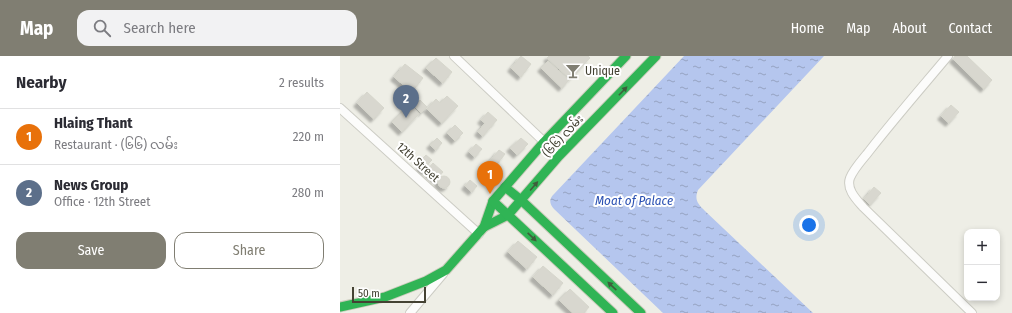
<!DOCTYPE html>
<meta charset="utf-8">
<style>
body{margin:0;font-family:"Fira Sans Condensed","Noto Sans Myanmar",sans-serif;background:#f2f2f3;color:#2b2b33}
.controls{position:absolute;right:12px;bottom:12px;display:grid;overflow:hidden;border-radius:8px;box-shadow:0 2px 6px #0003}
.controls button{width:36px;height:36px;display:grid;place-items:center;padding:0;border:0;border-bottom:1px solid #e1e1e2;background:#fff;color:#2b2b33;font:20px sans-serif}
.scale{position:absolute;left:12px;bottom:10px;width:74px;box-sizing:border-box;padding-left:4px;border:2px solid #444233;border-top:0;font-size:11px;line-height:14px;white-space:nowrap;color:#444233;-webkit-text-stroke:3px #fff;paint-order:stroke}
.you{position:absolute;left:469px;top:169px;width:14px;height:14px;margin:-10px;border:3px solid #fff;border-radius:50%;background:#1a73e8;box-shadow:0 0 0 6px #1a73e833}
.badge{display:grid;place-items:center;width:26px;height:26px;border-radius:50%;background:#807e72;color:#fff;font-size:13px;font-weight:700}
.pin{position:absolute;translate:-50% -33px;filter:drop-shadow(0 1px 2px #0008)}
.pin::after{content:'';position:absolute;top:21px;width:14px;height:12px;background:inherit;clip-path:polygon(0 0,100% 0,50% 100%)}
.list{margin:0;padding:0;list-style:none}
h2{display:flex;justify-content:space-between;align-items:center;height:52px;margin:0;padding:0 16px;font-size:17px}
h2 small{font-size:13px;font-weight:400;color:#7c7c81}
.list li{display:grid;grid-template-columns:26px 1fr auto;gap:12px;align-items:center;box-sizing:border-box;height:56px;padding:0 16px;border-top:1px solid #e1e1e2}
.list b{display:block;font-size:15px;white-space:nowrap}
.list p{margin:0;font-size:13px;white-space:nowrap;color:#7c7c81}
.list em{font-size:13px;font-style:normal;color:#7c7c81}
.actions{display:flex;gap:8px;padding:12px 16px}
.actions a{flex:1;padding:9px 0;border:1px solid #807e72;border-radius:12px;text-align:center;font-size:14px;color:#807e72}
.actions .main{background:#807e72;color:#fff}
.icon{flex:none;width:22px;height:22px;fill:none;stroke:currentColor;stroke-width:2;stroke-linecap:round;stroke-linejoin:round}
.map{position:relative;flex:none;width:672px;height:257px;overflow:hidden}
header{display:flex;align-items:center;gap:24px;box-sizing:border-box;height:56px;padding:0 20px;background:#807e72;color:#fff}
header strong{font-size:19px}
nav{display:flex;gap:22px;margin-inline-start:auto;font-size:14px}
.search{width:280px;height:36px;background:#f2f2f3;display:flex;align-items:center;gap:10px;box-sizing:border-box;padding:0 14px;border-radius:12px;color:#7c7c81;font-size:15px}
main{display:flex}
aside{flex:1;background:#fff}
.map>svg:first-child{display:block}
</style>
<header>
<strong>Map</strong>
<div class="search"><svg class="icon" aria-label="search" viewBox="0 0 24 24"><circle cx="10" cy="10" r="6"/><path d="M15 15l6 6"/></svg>Search here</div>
<nav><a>Home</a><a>Map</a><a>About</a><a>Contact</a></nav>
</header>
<main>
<aside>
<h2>Nearby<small>2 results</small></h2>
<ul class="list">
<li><span class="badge" style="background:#e8710a">1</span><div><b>Hlaing Thant</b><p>Restaurant · (၆၆) လမ်း</p></div><em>220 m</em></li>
<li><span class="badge" style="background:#5c6f8a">2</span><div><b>News Group</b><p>Office · 12th Street</p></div><em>280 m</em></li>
</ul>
<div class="actions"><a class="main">Save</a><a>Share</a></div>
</aside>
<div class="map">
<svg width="672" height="257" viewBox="0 0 672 257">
<defs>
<pattern id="water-ripples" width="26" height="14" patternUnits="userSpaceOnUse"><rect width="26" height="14" fill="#b5c6ee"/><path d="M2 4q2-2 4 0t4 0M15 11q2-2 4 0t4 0" fill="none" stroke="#95a2c1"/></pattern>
<filter id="shadow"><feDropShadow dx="-3.5" dy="3.5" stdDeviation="1" flood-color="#0004"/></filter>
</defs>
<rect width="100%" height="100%" fill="#eeeee6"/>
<path fill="url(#water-ripples)" d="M344 0H484L358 134C354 144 358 148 365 155L473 257H323L214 153C209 147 209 143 214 138Z"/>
<g fill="#d8d7cf" stroke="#d6d6cc" filter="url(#shadow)">
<path d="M181 0 191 8 181 21 171 12Z"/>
<path d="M209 0H248L250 2 230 23 207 2Z"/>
<path d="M615 0H627L652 24 644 33 613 3Z"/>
<path d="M96 2 112 16 103 27 86 12Z"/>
<path d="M208 5 229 24 222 32 201 12Z"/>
<path d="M65 8 83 22 72 36 54 21Z"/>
<path d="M27 36 44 52 34 63 17 47Z"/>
<path d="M107 40 118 50 102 67 87 53 96 43 100 47Z"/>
<path d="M80 44 87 51 81 57 74 50Z"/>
<path d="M70 48 79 58 62 76 52 66Z"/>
<path d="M611 49 619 56 609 67 601 60Z"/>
<path d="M148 56 157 64 143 80 138 76 145 67 141 64Z"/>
<path d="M115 69 123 77 115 85 107 77Z"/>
<path d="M97 82 102 87 96 94 90 89Z"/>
<path d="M181 82 188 88 177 99 170 92Z"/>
<path d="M136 88 142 93 135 101 129 96Z"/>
<path d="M159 94 165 98 151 116 145 111Z"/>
<path d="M86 99 92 104 87 109 81 104Z"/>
<path d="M83 107 88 111 84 116 79 112Z"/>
<path d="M93 107 103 116 96 124 86 115Z"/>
<circle cx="104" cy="126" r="6"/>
<path d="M130 124 137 130 132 136 125 130Z"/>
<path d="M534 131 541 137 530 149 524 143Z"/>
<path d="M178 185 197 201 187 213 168 196Z"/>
<path d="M203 210 223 227 213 239 193 221Z"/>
<path d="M230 233 249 251 244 257H233L219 244Z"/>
</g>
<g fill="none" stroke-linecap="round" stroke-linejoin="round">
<g stroke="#ccccc4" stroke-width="10">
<g id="street">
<path d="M114 0 219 100"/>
<path d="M608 0C582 31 555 62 530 94 524 102 514 112 510 122 506 133 516 143 523 151L632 257"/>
<path d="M0 52 139 178"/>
<path d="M70 257 103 218"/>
</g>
</g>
<g stroke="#ccccbc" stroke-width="11">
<g id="fast">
<path d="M165 131 181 144 301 257"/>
<path d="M168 159 219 100 316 0"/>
<path d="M144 171 168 159"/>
<path d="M0 251 45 241 86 225 106 214 144 171 153 145"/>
<path d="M273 257 153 145 204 86 286 0"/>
</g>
</g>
<use href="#street" stroke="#fcfcfb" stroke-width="8"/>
<use href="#fast" stroke="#30b455" stroke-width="9"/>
</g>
<defs><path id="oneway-solid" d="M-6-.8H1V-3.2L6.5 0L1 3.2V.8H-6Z"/></defs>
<g fill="#3f5e3c">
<use href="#oneway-solid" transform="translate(283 35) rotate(-46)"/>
<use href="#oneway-solid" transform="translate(194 130) rotate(-49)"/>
<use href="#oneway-solid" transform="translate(192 181) rotate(43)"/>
<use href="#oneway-solid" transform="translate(272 230) rotate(-137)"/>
</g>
<defs>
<g id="bar-bare" transform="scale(1.2)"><path d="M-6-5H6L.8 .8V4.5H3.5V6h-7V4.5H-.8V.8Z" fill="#807e72" stroke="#fff" stroke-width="2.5" paint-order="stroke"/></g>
</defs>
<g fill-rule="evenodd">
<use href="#bar-bare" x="233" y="15"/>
</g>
<g text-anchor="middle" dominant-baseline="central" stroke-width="4" stroke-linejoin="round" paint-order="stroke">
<g font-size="12" fill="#444233" stroke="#fff" text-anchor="start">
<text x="245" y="15">Unique</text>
</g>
<g font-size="12" fill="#444233" stroke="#fff">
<text transform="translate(223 80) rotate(-47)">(၆၆) လမ်း</text>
<text transform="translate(78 106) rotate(42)">12th Street</text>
</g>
<g font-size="13" font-style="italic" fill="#2a50b2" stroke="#fff">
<text x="294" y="144">Moat of Palace</text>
</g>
</g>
</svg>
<div class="controls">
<button>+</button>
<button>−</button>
</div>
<div class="scale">50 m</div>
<div class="you"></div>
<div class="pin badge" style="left:150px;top:138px;background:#e8710a">1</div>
<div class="pin badge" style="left:66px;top:62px;background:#5c6f8a">2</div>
</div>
</main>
